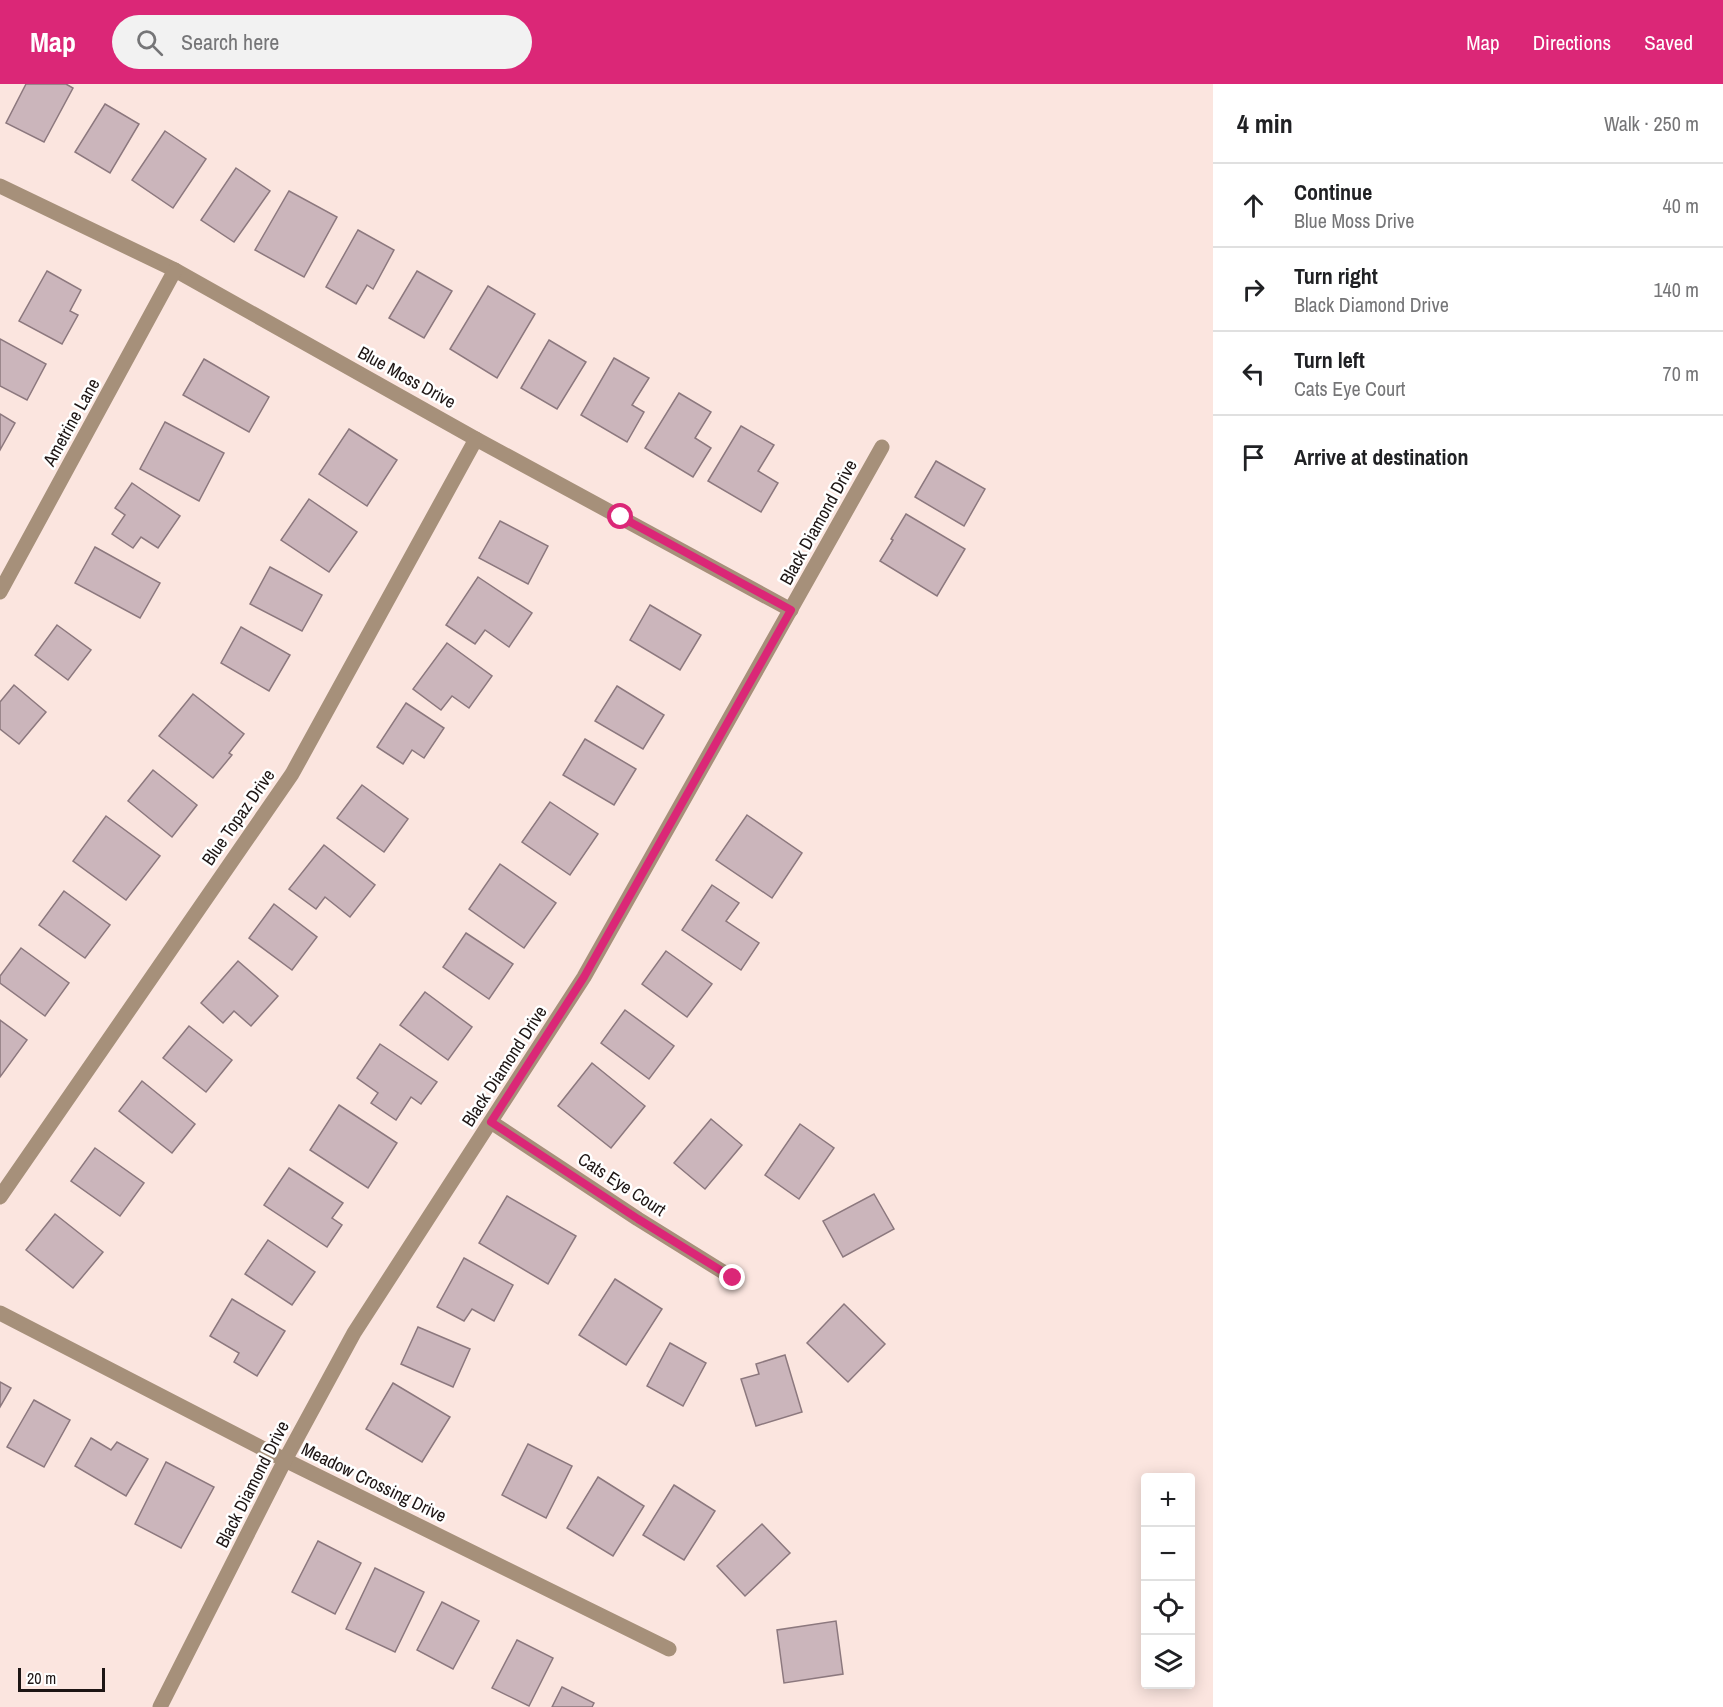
<!DOCTYPE html>
<meta charset="utf-8">
<style>
body{margin:0;font-family:"Archivo Narrow",sans-serif;background:#f2f2f2;color:#202124}
.controls{position:absolute;right:18px;bottom:18px;display:grid;overflow:hidden;border-radius:6px;box-shadow:0 3px 15px #0003}
.controls button{width:54px;height:54px;display:grid;place-items:center;padding:0;border:0;border-bottom:2px solid #e0e0e0;background:#fff;color:#202124;font:30px sans-serif}
.scale{position:absolute;left:18px;bottom:15px;width:87px;box-sizing:border-box;padding-left:6px;border:3px solid #1d1514;border-top:0;font-size:16px;line-height:21px;white-space:nowrap;color:#1d1514;-webkit-text-stroke:4px #fff;paint-order:stroke}
.stop{position:absolute;width:18px;height:18px;margin:-14px;border:4px solid #db2777;border-radius:50%;background:#fff}
.stop.end{background:#db2777;border-color:#fff;box-shadow:0 2px 6px #0008}
.list{margin:0;padding:0;list-style:none}
h2{display:flex;justify-content:space-between;align-items:center;height:78px;margin:0;padding:0 24px;font-size:26px}
h2 small{font-size:20px;font-weight:400;color:#757577}
.list li{display:grid;grid-template-columns:39px 1fr auto;gap:18px;align-items:center;box-sizing:border-box;height:84px;padding:0 24px;border-top:2px solid #e0e0e0}
.list b{display:block;font-size:22px;white-space:nowrap}
.list p{margin:0;font-size:20px;white-space:nowrap;color:#757577}
.list em{font-size:20px;font-style:normal;color:#757577}
.icon{flex:none;width:33px;height:33px;fill:none;stroke:currentColor;stroke-width:2;stroke-linecap:round;stroke-linejoin:round}
.map{position:relative;flex:none;width:1213px;height:1623px;overflow:hidden}
header{display:flex;align-items:center;gap:36px;box-sizing:border-box;height:84px;padding:0 30px;background:#db2777;color:#fff}
header strong{font-size:28px}
nav{display:flex;gap:33px;margin-inline-start:auto;font-size:21px}
.search{width:420px;height:54px;background:#f2f2f2;display:flex;align-items:center;gap:15px;box-sizing:border-box;padding:0 21px;border-radius:33px;color:#757577;font-size:22px}
main{display:flex}
aside{flex:1;background:#fff}
.map>svg:first-child{display:block}
</style>
<header>
<strong>Map</strong>
<div class="search"><svg class="icon" aria-label="search" viewBox="0 0 24 24"><circle cx="10" cy="10" r="6"/><path d="M15 15l6 6"/></svg>Search here</div>
<nav><a>Map</a><a>Directions</a><a>Saved</a></nav>
</header>
<main>
<div class="map">
<svg width="1213" height="1623" viewBox="0 0 1213 1623">
<rect width="100%" height="100%" fill="#fbe5df"/>
<g fill="#cbb5bb" stroke="#8c787e" stroke-width="1.5">
<path d="M26 0H66L73 4 44 58 6 39Z"/>
<path d="M105 20 139 40 110 89 75 68Z"/>
<path d="M165 47 206 75 173 124 132 96Z"/>
<path d="M236 84 270 107 234 158 201 136Z"/>
<path d="M289 107 337 133 304 193 255 166Z"/>
<path d="M358 146 394 166 373 205 367 201 356 220 326 203Z"/>
<path d="M47 187 81 206 70 227 78 231 62 260 19 237Z"/>
<path d="M417 187 452 207 424 254 389 234Z"/>
<path d="M488 202 535 230 497 294 450 265Z"/>
<path d="M0 255 46 280 27 316 0 302Z"/>
<path d="M549 256 586 278 557 325 521 304Z"/>
<path d="M614 274 649 294 632 321 644 328 627 358 581 331Z"/>
<path d="M204 275 269 313 249 348 183 311Z"/>
<path d="M679 309 711 328 695 354 711 364 693 393 645 364Z"/>
<path d="M0 330 15 339 0 366Z"/>
<path d="M165 338 224 369 199 417 140 385Z"/>
<path d="M741 342 774 361 758 387 778 399 761 428 708 397Z"/>
<path d="M349 345 397 376 367 422 319 390Z"/>
<path d="M936 377 985 405 964 442 915 413Z"/>
<path d="M132 399 180 432 158 464 141 453 133 464 112 450 125 431 115 424Z"/>
<path d="M309 415 357 448 329 488 281 456Z"/>
<path d="M906 430 965 465 937 512 880 477 893 456 891 455Z"/>
<path d="M500 437 548 462 528 500 479 474Z"/>
<path d="M95 463 160 499 140 534 75 499Z"/>
<path d="M270 483 322 511 302 547 250 520Z"/>
<path d="M478 493 532 529 509 563 485 546 475 560 446 541Z"/>
<path d="M650 521 701 551 680 586 630 556Z"/>
<path d="M57 541 91 566 68 596 35 571Z"/>
<path d="M241 543 290 571 269 607 221 579Z"/>
<path d="M447 559 492 592 469 624 452 612 441 626 413 605Z"/>
<path d="M14 601 46 628 19 660 0 645V618Z"/>
<path d="M617 602 664 631 643 665 595 637Z"/>
<path d="M193 610 244 650 229 669 232 671 213 694 159 652Z"/>
<path d="M406 619 444 644 424 674 412 666 403 680 377 663Z"/>
<path d="M585 655 636 685 614 721 563 691Z"/>
<path d="M153 686 197 721 172 753 128 717Z"/>
<path d="M362 701 408 735 384 768 337 734Z"/>
<path d="M550 718 598 750 570 791 522 758Z"/>
<path d="M747 731 802 769 772 814 716 776Z"/>
<path d="M106 732 160 772 126 816 73 777Z"/>
<path d="M324 761 375 801 350 833 325 813 316 825 289 805Z"/>
<path d="M500 780 556 819 524 864 469 825Z"/>
<path d="M712 801 739 819 726 837 759 859 741 886 682 846Z"/>
<path d="M64 807 110 841 85 874 39 841Z"/>
<path d="M274 820 317 853 292 886 249 854Z"/>
<path d="M466 849 513 880 489 915 443 883Z"/>
<path d="M21 864 69 899 45 932 0 899V892Z"/>
<path d="M666 867 712 900 687 933 642 900Z"/>
<path d="M238 877 278 912 251 942 234 927 223 939 201 919Z"/>
<path d="M425 908 472 943 448 976 400 941Z"/>
<path d="M625 926 674 962 649 995 601 959Z"/>
<path d="M0 936 27 956 0 993Z"/>
<path d="M189 942 232 976 206 1008 163 974Z"/>
<path d="M380 960 437 998 421 1020 411 1013 396 1036 371 1019 378 1009 357 994Z"/>
<path d="M592 979 645 1022 611 1064 558 1022Z"/>
<path d="M142 997 195 1040 172 1069 119 1027Z"/>
<path d="M339 1021 397 1059 368 1104 310 1066Z"/>
<path d="M711 1035 742 1061 705 1105 674 1079Z"/>
<path d="M800 1040 834 1064 799 1115 765 1091Z"/>
<path d="M95 1064 144 1099 120 1132 71 1097Z"/>
<path d="M289 1084 343 1119 332 1134 342 1141 327 1163 264 1121Z"/>
<path d="M874 1110 894 1145 843 1173 823 1137Z"/>
<path d="M507 1112 576 1152 548 1200 479 1159Z"/>
<path d="M55 1130 103 1168 73 1204 26 1166Z"/>
<path d="M268 1156 315 1188 292 1221 245 1190Z"/>
<path d="M464 1174 513 1201 494 1237 472 1225 464 1237 437 1223Z"/>
<path d="M615 1195 662 1225 626 1281 579 1251Z"/>
<path d="M232 1215 285 1247 257 1292 234 1278 239 1269 210 1252Z"/>
<path d="M844 1220 885 1260 848 1298 807 1259Z"/>
<path d="M418 1243 470 1265 453 1303 401 1280Z"/>
<path d="M670 1259 706 1279 683 1322 647 1302Z"/>
<path d="M785 1271 802 1328 756 1342 741 1295 759 1290 756 1280Z"/>
<path d="M0 1298 11 1304 0 1323Z"/>
<path d="M393 1299 450 1333 422 1378 366 1345Z"/>
<path d="M34 1316 70 1336 44 1383 7 1363Z"/>
<path d="M91 1354 111 1366 117 1358 148 1375 126 1412 75 1382Z"/>
<path d="M528 1360 572 1382 546 1434 502 1411Z"/>
<path d="M166 1378 214 1403 181 1464 135 1440Z"/>
<path d="M598 1393 644 1422 613 1472 567 1444Z"/>
<path d="M674 1401 715 1427 684 1476 643 1451Z"/>
<path d="M762 1440 790 1469 745 1512 717 1482Z"/>
<path d="M318 1457 361 1479 335 1530 292 1508Z"/>
<path d="M375 1484 424 1508 395 1568 346 1545Z"/>
<path d="M442 1518 479 1537 453 1585 417 1566Z"/>
<path d="M836 1537 843 1590 784 1599 777 1546Z"/>
<path d="M517 1556 553 1574 529 1622 492 1604Z"/>
<path d="M562 1603 594 1619 592 1623H552Z"/>
</g>
<g fill="none" stroke-linecap="round" stroke-linejoin="round">
<g stroke="#a6907a" stroke-width="15">
<path d="M0 102 175 186 476 355 791 526"/>
<path d="M0 508 175 186"/>
<path d="M491 1038 638 1135 733 1194"/>
<path d="M0 1113 292 690 476 355"/>
<path d="M0 1229 285 1376 669 1565"/>
<path d="M160 1623 285 1376 354 1249 584 893 882 363"/>
</g>
</g>
<g fill="none" stroke-linecap="round" stroke-linejoin="round">
<path stroke="#db2777" stroke-width="8" d="M621 433 791 526 584 893 491 1038 638 1135 733 1194"/>
</g>
<g text-anchor="middle" dominant-baseline="central" stroke-width="5" stroke-linejoin="round" paint-order="stroke">
<g font-size="18" fill="#1d1514" stroke="#fff">
<text transform="translate(407 293) rotate(29)">Blue Moss Drive</text>
<text transform="translate(71 338) rotate(-61)">Ametrine Lane</text>
<text transform="translate(818 438) rotate(-61)">Black Diamond Drive</text>
<text transform="translate(238 733) rotate(-55)">Blue Topaz Drive</text>
<text transform="translate(504 982) rotate(-57)">Black Diamond Drive</text>
<text transform="translate(622 1100) rotate(33)">Cats Eye Court</text>
<text transform="translate(374 1398) rotate(26)">Meadow Crossing Drive</text>
<text transform="translate(252 1400) rotate(-63)">Black Diamond Drive</text>
</g>
</g>
</svg>
<div class="controls">
<button>+</button>
<button>−</button>
<button><svg class="icon" aria-label="locate" viewBox="0 0 24 24"><circle cx="12" cy="12" r="6"/><path d="M12 2v4M12 18v4M2 12h4M18 12h4"/></svg></button>
<button><svg class="icon" aria-label="layers" viewBox="0 0 24 24"><path d="M12 4l9 5-9 5-9-5zM3 14l9 5 9-5"/></svg></button>
</div>
<div class="scale">20 m</div>
<div class="stop" style="left:621px;top:433px"></div>
<div class="stop end" style="left:733px;top:1194px"></div>
</div>
<aside>
<h2>4 min<small>Walk · 250 m</small></h2>
<ul class="list">
<li><svg class="icon" aria-label="ahead" viewBox="0 0 24 24"><path d="M12 20V5M6 11l6-6 6 6"/></svg><div><b>Continue</b><p>Blue Moss Drive</p></div><em>40 m</em></li>
<li><svg class="icon" aria-label="right" viewBox="0 0 24 24"><path d="M7 20v-9h11M14 6l5 5-5 5"/></svg><div><b>Turn right</b><p>Black Diamond Drive</p></div><em>140 m</em></li>
<li><svg class="icon" aria-label="left" viewBox="0 0 24 24"><path d="M17 20v-9H6M10 6l-5 5 5 5"/></svg><div><b>Turn left</b><p>Cats Eye Court</p></div><em>70 m</em></li>
<li><svg class="icon" aria-label="arrive" viewBox="0 0 24 24"><path d="M6 21V4h12l-3 4 3 4H6"/></svg><div><b>Arrive at destination</b></div></li>
</ul>
</aside>
</main>
